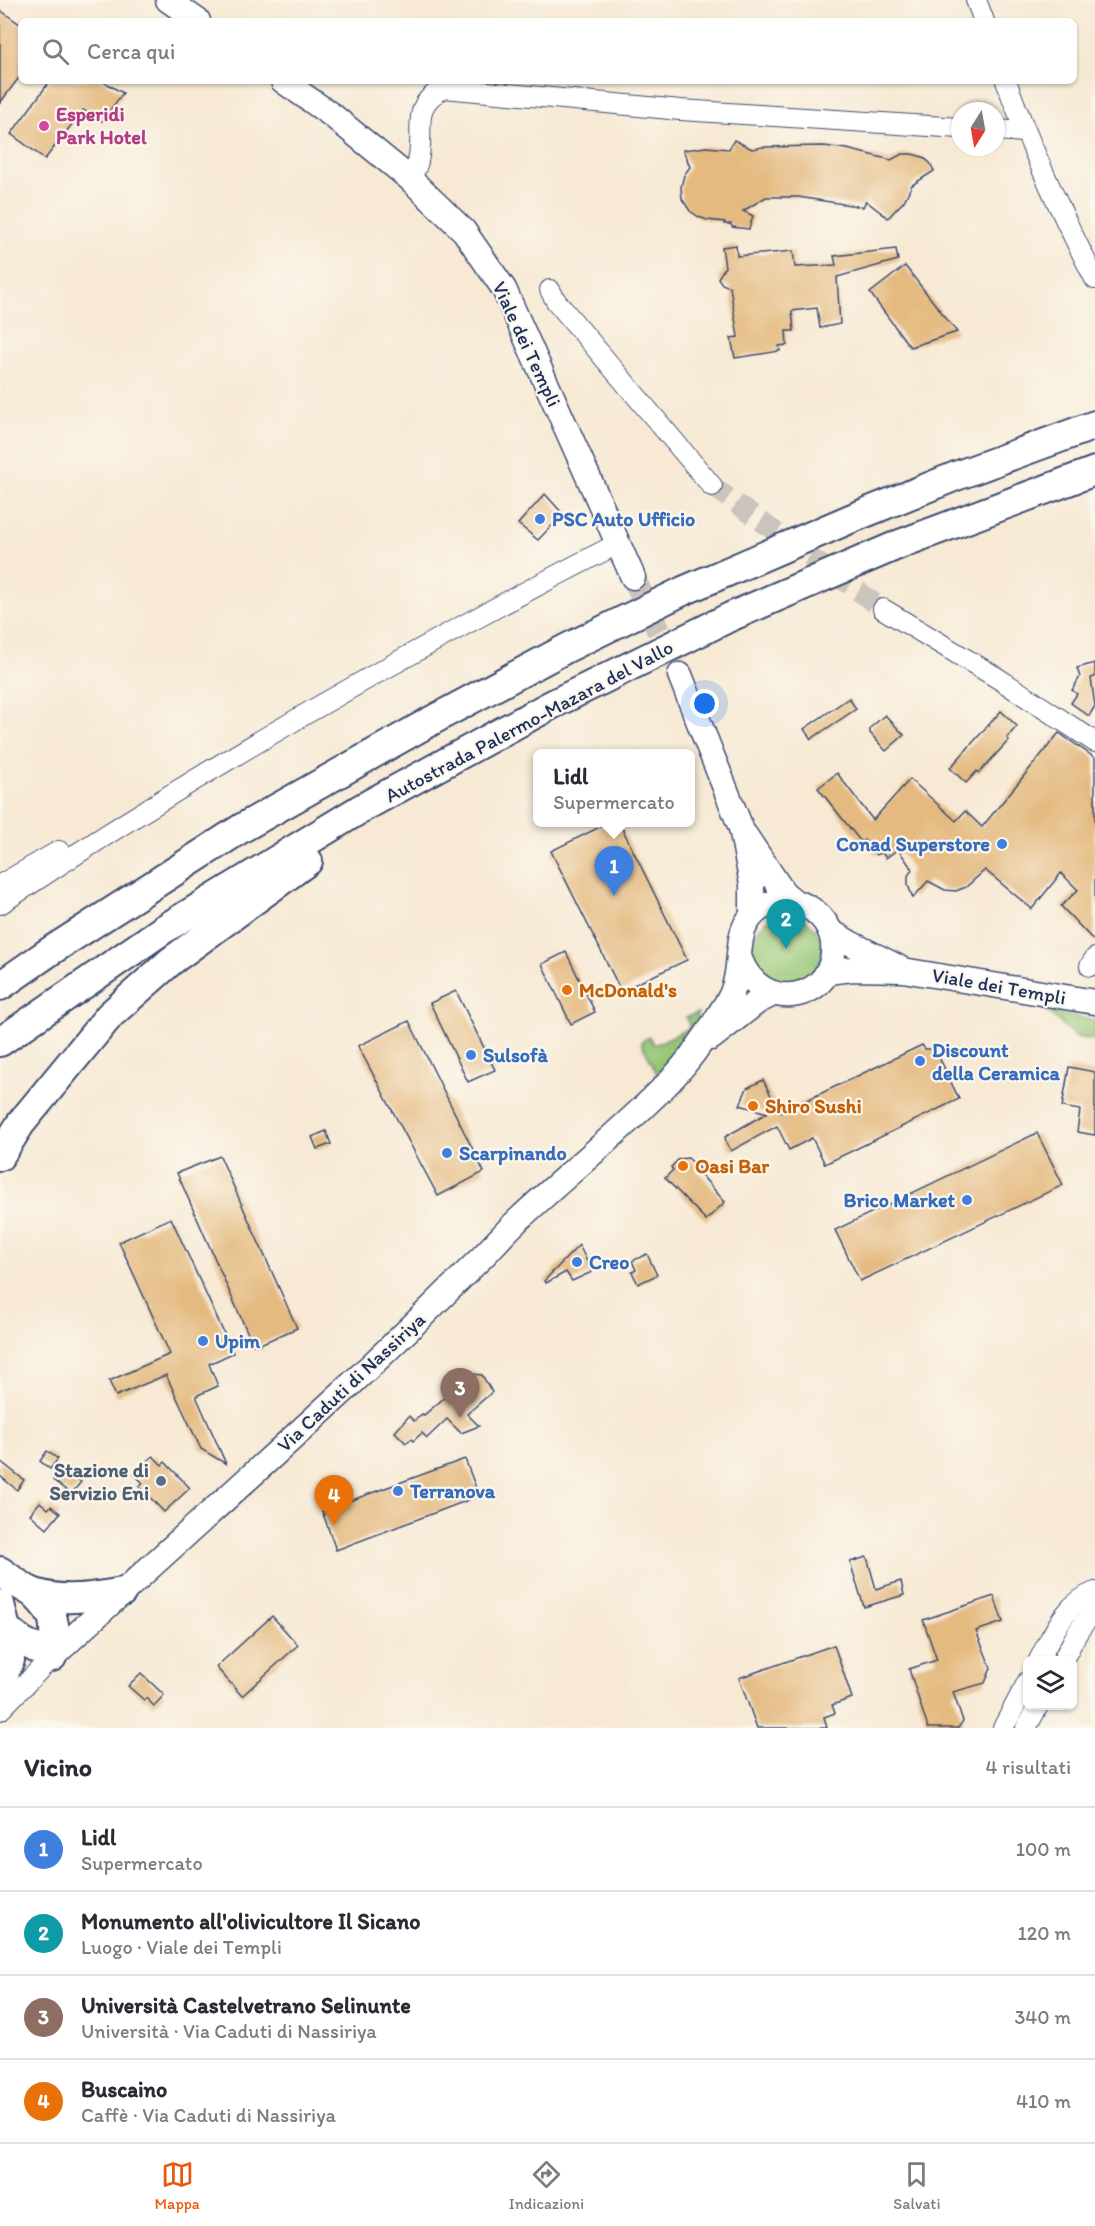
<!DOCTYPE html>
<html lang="it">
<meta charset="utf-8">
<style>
body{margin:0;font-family:Itim,sans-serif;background:#f7f7f7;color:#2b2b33}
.controls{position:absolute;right:18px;bottom:18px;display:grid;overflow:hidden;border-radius:9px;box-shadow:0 2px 4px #0004}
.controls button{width:54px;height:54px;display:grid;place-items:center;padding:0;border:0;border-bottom:2px solid #e1e1e2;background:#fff;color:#2b2b33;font:30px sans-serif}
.compass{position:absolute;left:951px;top:102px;width:54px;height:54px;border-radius:50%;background:#fff;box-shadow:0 2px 4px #0004;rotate:191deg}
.you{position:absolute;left:705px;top:704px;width:21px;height:21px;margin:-15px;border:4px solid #fff;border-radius:50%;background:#1a73e8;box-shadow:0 0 0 9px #1a73e833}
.badge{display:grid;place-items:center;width:39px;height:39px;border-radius:50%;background:#ea580c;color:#fff;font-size:20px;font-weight:700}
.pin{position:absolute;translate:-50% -50px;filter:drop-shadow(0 2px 3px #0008)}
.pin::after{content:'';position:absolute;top:32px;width:21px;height:18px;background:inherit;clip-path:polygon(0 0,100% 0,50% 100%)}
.popup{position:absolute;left:533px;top:749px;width:162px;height:78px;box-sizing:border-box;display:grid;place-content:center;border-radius:9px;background:#fff;filter:drop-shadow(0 2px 4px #0005);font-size:20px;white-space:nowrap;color:#7c7c81}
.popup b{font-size:22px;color:#2b2b33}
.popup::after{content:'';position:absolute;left:50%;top:100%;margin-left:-12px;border:12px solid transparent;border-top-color:#fff}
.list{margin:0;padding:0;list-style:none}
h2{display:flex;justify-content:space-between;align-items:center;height:78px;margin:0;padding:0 24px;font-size:26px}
h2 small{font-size:20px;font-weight:400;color:#7c7c81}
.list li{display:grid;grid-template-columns:39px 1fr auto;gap:18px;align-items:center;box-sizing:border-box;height:84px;padding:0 24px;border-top:2px solid #e1e1e2}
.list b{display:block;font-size:22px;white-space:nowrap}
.list p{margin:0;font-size:20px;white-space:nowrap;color:#7c7c81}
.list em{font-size:20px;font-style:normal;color:#7c7c81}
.icon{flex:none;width:33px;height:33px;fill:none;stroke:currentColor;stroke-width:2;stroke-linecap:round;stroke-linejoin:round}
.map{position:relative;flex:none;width:1095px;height:1728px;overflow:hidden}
.search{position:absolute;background:#fff;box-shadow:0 2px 4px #0004;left:18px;right:18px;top:18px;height:66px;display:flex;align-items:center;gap:15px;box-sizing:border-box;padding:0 21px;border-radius:9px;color:#7c7c81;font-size:22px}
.sheet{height:414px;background:#fff}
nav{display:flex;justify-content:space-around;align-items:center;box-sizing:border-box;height:84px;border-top:2px solid #e1e1e2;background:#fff;font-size:16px;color:#7c7c81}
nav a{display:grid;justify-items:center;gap:3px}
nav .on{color:#ea580c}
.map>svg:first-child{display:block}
</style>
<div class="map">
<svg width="1095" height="1728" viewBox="0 0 1095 1728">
<rect width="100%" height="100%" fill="#fbf7ec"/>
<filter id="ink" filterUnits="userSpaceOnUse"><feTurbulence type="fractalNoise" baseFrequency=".0167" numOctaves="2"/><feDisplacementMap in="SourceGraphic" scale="12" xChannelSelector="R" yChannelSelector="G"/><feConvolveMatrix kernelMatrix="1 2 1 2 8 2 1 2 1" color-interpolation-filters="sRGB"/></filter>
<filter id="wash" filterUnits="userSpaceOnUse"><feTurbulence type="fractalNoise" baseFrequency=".008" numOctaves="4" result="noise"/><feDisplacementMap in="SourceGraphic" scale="24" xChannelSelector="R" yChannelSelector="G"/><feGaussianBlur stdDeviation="1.35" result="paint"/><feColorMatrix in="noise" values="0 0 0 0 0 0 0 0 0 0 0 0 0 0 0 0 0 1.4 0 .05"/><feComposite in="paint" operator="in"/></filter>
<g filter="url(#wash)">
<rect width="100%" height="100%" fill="#f7e9d4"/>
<g fill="#96c675" stroke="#587a6a" stroke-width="1.5">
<circle cx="787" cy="950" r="35"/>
<path d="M1047 1011 1095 1020V1040L1076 1037Z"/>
<path d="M698 1013C696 1032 672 1062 658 1076L641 1042 649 1037 654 1045 690 1028 686 1017Z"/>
</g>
<g id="blocks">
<g fill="#e4ba80">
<path d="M0 10 21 25V75L0 103Z"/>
<path d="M50 81H102L123 93 102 121 83 110 45 159 11 134Z"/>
<path d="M734 140 752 149 763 147 824 146 847 149 891 160 902 154H912L923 157 930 163 934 171 912 185 904 201 888 218 866 201 863 207 798 197H766L743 211 753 216 749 229 732 227 731 224H724L725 222 707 220 699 217 690 211 682 199 681 187 684 175 690 167 683 150 706 147 729 149Z"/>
<path d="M736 245 737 256 793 251 795 267 836 265 834 256 896 249 898 260 837 277 840 324 820 328 817 308 792 311 794 331H786L787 345 779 346 780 351 735 358 731 338 738 337 730 287 722 284 718 278 725 267 722 247Z"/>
<path d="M905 266 957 332 910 347 870 293Z"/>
<path d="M545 494 563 514 538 540 518 524Z"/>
<path d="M1095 663V677L1091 678 1095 706 1089 716 1071 703 1077 694 1072 690 1080 677 1077 668Z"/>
<path d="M849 698 856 709 811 739 804 729Z"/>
<path d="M1001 711 1017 726 1007 738 1009 740 979 773 977 771 966 783 950 768Z"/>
<path d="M885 715 904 735 886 751 870 733V728Z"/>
<path d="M1059 733 1095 758V942L1061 906 1078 890 1061 873 1032 909 985 870 966 887 956 891 945 890 928 881 913 898 908 885V876L912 869 898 849 886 858 881 852 876 855 864 840 861 842 818 788 837 773 873 820 910 779 956 821 965 811 982 827Z"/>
<path d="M610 822H619L687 960 621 991 551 851Z"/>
<path d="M566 952 595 1012 571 1024 542 964Z"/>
<path d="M456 991 495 1070 468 1082 430 1003Z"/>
<path d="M409 1021 484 1172 438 1196 358 1046Z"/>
<path d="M922 1045 925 1049H935L959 1099 825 1164 812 1138 789 1150 777 1126 731 1151 726 1142 725 1137 767 1113 740 1105 747 1088 763 1080 780 1113Z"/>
<path d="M1069 1067 1095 1072V1135L1077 1132 1080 1110 1062 1107Z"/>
<path d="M326 1131 331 1144 317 1149 312 1137Z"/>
<path d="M1037 1133 1063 1185 860 1281 835 1230Z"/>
<path d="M220 1156 297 1328 258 1345H253L177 1173Z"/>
<path d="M688 1158 699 1168 697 1170 725 1202 706 1220 665 1178 673 1170 671 1167 679 1159Z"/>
<path d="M171 1218 233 1353 209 1364 218 1386 196 1396 226 1464 201 1449 166 1375 116 1396 109 1381 170 1354 119 1242Z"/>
<path d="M579 1245 592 1272 572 1281 566 1272 546 1283 544 1281Z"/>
<path d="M647 1254 657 1275 638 1284 632 1272 636 1270 632 1261Z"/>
<path d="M472 1374 482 1375 492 1392 467 1414 479 1426 461 1433 447 1419 427 1438 422 1433 413 1441 411 1439 406 1443 395 1432 409 1416 414 1421 422 1414 424 1415Z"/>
<path d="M47 1451 58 1459 50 1469 40 1461Z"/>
<path d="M153 1456 162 1465 165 1462 190 1488 164 1512 139 1486 143 1483 134 1474Z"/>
<path d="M465 1459 479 1496 336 1550 322 1511Z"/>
<path d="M0 1461 24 1480 17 1490 0 1476Z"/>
<path d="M63 1467 81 1482 71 1494 53 1480Z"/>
<path d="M40 1502 48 1509 51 1506 60 1513 47 1529 30 1514Z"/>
<path d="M867 1557 876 1589 901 1581 904 1595 864 1607 850 1562Z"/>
<path d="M994 1596 1003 1622 976 1631 991 1668 985 1683 953 1692 963 1721 958 1728H928L909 1669 937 1660 923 1620Z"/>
<path d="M272 1616 298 1645 242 1696 216 1667Z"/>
<path d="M834 1645 852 1698 832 1705 835 1713 824 1717 827 1728H757L739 1678Z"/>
<path d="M141 1673 164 1695 154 1706 146 1698 144 1700 128 1686Z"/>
</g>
</g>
</g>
<g filter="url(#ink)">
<use href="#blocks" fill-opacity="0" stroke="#3c4b70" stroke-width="1.5"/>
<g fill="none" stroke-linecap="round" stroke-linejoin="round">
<path stroke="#cbc4bc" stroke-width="20" stroke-dasharray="20 10" stroke-linecap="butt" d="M712 486 883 609"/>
<path stroke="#cbc4bc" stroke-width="24" stroke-dasharray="24 12" stroke-linecap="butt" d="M633 577 680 675"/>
<g stroke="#3c4b70" stroke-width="22">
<g id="minor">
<path d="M976 0 984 21"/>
<path d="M1006 81C1031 149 1062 215 1095 279"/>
<path d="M996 130 1025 132"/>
<path d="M410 179C413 173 417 167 418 161 426 129 408 107 444 88L681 110 960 128"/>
<path d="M550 290 556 301 712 486"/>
<path d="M883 609 999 679 1095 742"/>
<path d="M0 885 59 851"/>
<path d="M0 904C198 772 405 653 617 544"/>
<path d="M1090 966 1095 958"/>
<path d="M1039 1660C1053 1634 1065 1603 1095 1592"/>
<path d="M1063 1660C1072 1644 1079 1624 1095 1613"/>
<path d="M0 1710 52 1657"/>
<path d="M1003 1728 1028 1681"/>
<path d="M1026 1728 1038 1706"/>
</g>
</g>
<g stroke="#3c4b70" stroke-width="27">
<g id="major">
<path d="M168 0 198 21"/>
<path d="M283 81 333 116 410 179 464 231 504 289 633 577"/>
<path d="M680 675 741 828 752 884V915"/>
<path d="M745 835 783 892 795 902"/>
<path d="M830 931 850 943 898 967"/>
<path d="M827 972 853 969 903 970 1095 1002"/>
<path d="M711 1038 757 1002 773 994"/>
<path d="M52 1657C150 1566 250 1478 348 1387 390 1348 432 1307 473 1266 489 1251 503 1234 518 1220 569 1172 623 1130 671 1080 689 1061 703 1041 717 1018 722 1009 730 1000 733 990 744 962 731 927 761 908 790 890 830 910 833 944 838 999 762 1018 740 959"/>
</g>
</g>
<g stroke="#3c4b70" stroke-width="32">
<g id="highway">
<path d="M0 986 49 952 242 828 440 716 567 648 683 591 850 519 956 476 1095 425"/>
<path d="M0 1042 164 929 362 808 551 705 730 617 900 544 1095 471"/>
<path d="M0 1156 21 1123 110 1015 171 961 308 861"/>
<path d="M0 1571C10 1578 21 1587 32 1592 61 1603 93 1597 122 1592"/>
<path d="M0 1604 6 1629 10 1660 0 1683"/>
<path d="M6 1629 22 1641 52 1657C56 1622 58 1617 32 1592"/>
</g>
</g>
<use href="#minor" stroke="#fff" stroke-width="20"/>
<use href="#major" stroke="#fff" stroke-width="24"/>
<use href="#highway" stroke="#fff" stroke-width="28"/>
</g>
</g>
<circle fill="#d1479c" stroke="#fbf7ec" stroke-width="2" cx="44" cy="126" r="6"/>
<g fill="#3f7fe0" stroke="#fbf7ec" stroke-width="2">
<circle cx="540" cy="519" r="6"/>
<circle cx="1002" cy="844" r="6"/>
<circle cx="471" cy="1055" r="6"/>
<circle cx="920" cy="1061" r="6"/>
<circle cx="447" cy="1153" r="6"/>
<circle cx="967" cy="1200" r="6"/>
<circle cx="577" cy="1262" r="6"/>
<circle cx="203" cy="1341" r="6"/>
<circle cx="398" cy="1491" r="6"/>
</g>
<g fill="#e8710a" stroke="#fbf7ec" stroke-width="2">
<circle cx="567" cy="990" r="6"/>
<circle cx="753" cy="1106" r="6"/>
<circle cx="683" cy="1166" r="6"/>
</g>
<circle fill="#5c6f8a" stroke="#fbf7ec" stroke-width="2" cx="161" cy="1481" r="6"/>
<g text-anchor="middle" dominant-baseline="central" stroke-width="4.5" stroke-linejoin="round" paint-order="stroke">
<g font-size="20" font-weight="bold" fill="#b23c85" stroke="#fbf7ec" text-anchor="start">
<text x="56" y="114">Esperidi<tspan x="56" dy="23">Park Hotel</tspan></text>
</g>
<g font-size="20" fill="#1b2f5e" stroke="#fbf7ec">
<text transform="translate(527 344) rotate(65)">Viale dei Templi</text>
<text transform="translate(529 721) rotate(-28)">Autostrada Palermo-Mazara del Vallo</text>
<text transform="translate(999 986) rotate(10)">Viale dei Templi</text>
<text transform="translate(351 1382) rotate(-43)">Via Caduti di Nassiriya</text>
</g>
<g font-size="20" font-weight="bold" fill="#366cbe" stroke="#fbf7ec" text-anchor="start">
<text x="552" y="519">PSC Auto Ufficio</text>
<text x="990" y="844" text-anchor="end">Conad Superstore</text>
<text x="932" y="1050">Discount<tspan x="932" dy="23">della Ceramica</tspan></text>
<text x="483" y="1055">Sulsofà</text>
<text x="459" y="1153">Scarpinando</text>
<text x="955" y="1200" text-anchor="end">Brico Market</text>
<text x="589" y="1262">Creo</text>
<text x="215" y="1341">Upim</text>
<text x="410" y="1491">Terranova</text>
</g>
<g font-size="20" font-weight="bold" fill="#c56008" stroke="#fbf7ec" text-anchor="start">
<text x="579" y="990">McDonald's</text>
<text x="765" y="1106">Shiro Sushi</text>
<text x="695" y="1166">Oasi Bar</text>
</g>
<g font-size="20" font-weight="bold" fill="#4e5e75" stroke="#fbf7ec" text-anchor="end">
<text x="149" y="1470">Stazione di<tspan x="149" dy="23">Servizio Eni</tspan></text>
</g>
</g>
</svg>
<div class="controls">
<button><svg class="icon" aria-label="layers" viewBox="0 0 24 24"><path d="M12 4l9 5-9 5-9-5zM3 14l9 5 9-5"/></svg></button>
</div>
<svg class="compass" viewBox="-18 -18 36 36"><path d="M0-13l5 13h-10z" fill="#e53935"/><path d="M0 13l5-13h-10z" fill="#7c7c81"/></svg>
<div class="you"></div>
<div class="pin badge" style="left:614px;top:896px;background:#3f7fe0">1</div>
<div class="popup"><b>Lidl</b>Supermercato</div>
<div class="pin badge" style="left:786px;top:949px;background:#0f9aa8">2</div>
<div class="pin badge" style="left:460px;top:1418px;background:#8d6e63">3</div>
<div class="pin badge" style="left:334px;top:1525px;background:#e8710a">4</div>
<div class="search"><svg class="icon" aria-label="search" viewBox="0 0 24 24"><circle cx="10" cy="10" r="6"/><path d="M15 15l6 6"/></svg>Cerca qui</div>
</div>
<section class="sheet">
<h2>Vicino<small>4 risultati</small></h2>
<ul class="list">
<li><span class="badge" style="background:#3f7fe0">1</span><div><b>Lidl</b><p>Supermercato</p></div><em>100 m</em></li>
<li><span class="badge" style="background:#0f9aa8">2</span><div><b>Monumento all'olivicultore Il Sicano</b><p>Luogo · Viale dei Templi</p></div><em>120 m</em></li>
<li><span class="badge" style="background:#8d6e63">3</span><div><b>Università Castelvetrano Selinunte</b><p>Università · Via Caduti di Nassiriya</p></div><em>340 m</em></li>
<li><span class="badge" style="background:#e8710a">4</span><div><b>Buscaino</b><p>Caffè · Via Caduti di Nassiriya</p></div><em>410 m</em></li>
</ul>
</section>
<nav>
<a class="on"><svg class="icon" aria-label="map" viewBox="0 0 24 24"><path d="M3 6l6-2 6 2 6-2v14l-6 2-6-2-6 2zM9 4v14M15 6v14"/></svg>Mappa</a>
<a><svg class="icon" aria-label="directions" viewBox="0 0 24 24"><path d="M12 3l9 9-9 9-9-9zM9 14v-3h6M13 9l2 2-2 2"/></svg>Indicazioni</a>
<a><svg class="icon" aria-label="saved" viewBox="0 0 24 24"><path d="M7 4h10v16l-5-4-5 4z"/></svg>Salvati</a>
</nav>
